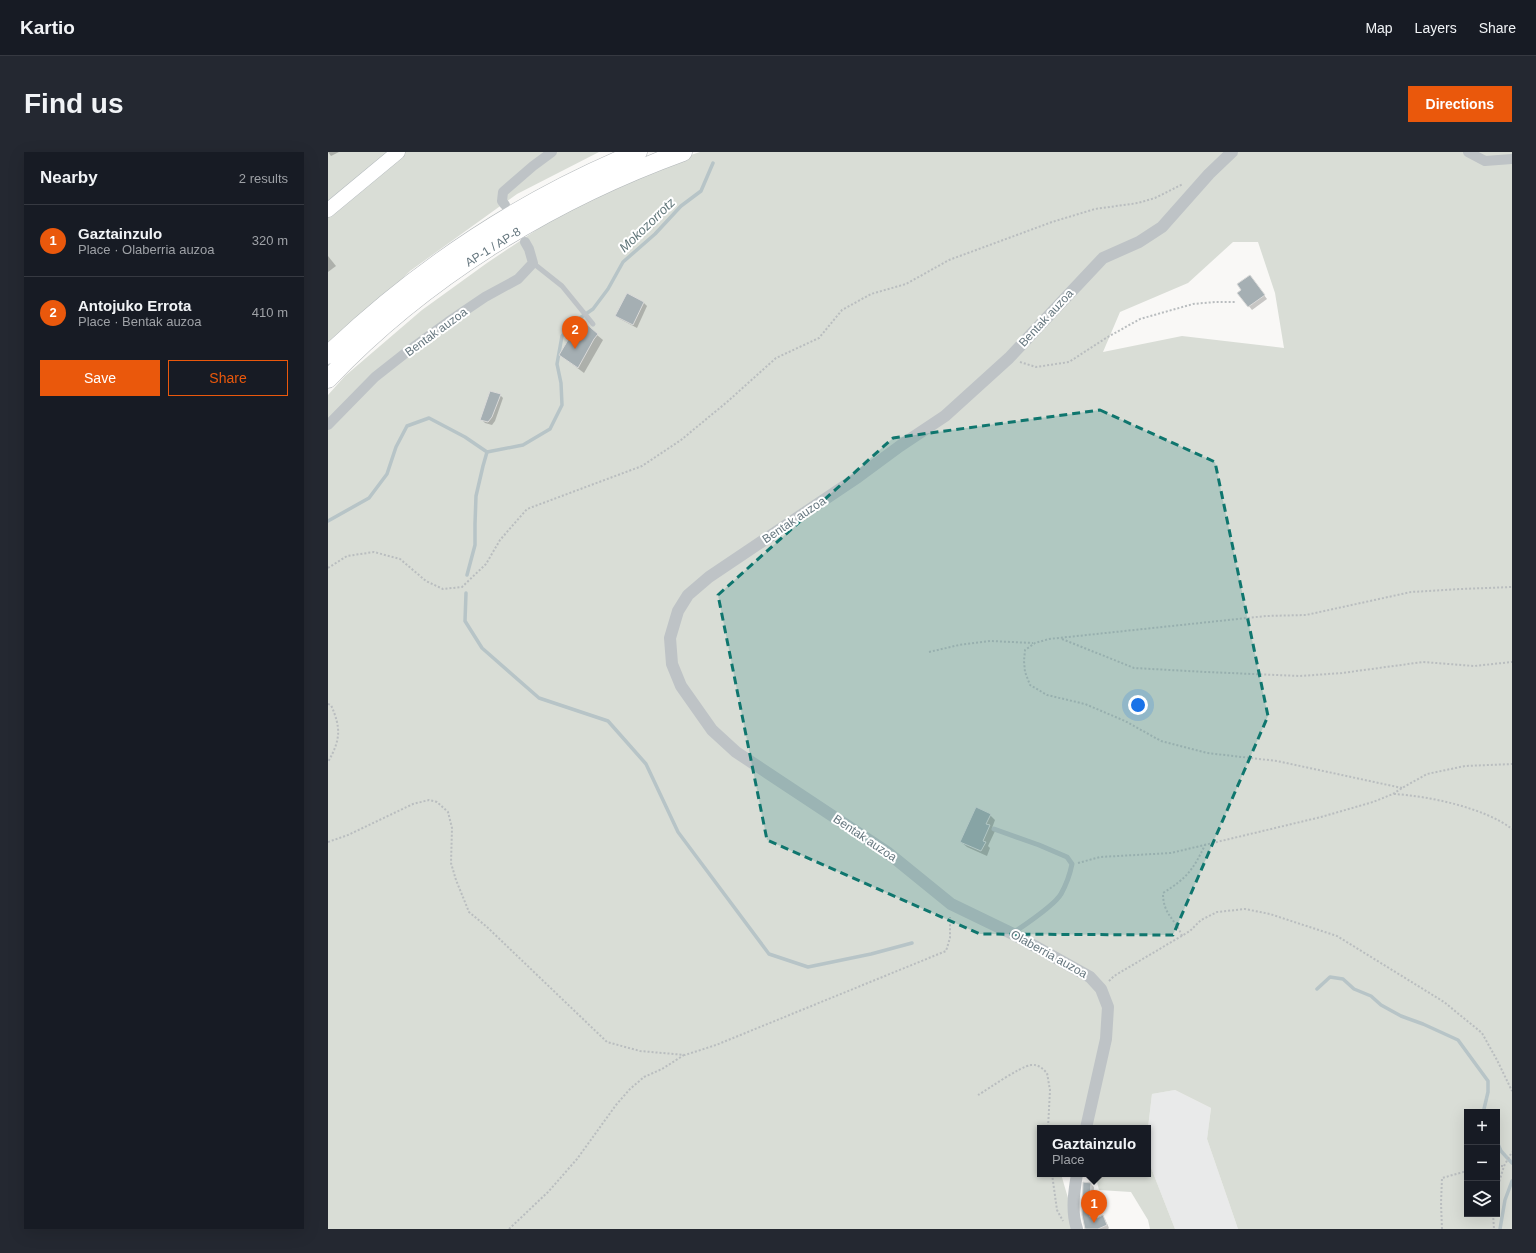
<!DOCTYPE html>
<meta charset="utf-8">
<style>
body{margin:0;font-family:Arial,sans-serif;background:#242831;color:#f1f3f6}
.controls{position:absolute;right:12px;bottom:12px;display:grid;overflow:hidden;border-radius:0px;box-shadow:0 4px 16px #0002}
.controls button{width:36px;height:36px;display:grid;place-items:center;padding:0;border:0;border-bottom:1px solid #363941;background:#171b24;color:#f1f3f6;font:20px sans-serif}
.you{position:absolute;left:810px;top:553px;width:14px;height:14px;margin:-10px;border:3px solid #fff;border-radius:50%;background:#1a73e8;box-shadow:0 0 0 6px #1a73e833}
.badge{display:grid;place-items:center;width:26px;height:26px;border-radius:50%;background:#ea580c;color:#fff;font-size:13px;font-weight:700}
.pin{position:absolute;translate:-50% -33px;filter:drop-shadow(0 1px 2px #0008)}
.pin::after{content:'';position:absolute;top:21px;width:14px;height:12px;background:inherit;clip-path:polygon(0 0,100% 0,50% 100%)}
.popup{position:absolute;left:709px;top:973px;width:114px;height:52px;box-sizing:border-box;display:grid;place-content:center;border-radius:0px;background:#171b24;filter:drop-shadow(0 1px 3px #0005);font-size:13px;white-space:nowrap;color:#9ea1a6}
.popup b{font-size:15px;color:#f1f3f6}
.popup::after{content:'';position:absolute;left:50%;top:100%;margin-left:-8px;border:8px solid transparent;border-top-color:#171b24}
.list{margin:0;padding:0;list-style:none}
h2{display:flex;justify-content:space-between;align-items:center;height:52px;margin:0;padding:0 16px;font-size:17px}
h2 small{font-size:13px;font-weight:400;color:#9ea1a6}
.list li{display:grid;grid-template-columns:26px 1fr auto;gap:12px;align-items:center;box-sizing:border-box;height:72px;padding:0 16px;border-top:1px solid #363941}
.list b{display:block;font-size:15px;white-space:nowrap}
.list p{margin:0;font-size:13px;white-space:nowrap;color:#9ea1a6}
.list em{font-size:13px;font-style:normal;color:#9ea1a6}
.actions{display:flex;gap:8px;padding:12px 16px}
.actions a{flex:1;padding:9px 0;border:1px solid #ea580c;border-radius:0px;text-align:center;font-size:14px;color:#ea580c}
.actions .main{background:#ea580c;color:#fff}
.icon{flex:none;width:22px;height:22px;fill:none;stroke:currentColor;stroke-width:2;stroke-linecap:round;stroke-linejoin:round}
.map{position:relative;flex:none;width:1184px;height:1077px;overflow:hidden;border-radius:0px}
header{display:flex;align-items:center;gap:24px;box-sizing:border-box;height:56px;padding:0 20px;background:#171b24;border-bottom:1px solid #363941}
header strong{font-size:19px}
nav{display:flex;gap:22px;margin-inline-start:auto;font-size:14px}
.intro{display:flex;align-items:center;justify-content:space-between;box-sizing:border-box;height:96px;padding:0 24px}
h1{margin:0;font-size:28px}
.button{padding:10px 18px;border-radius:0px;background:#ea580c;color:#fff;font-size:14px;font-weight:700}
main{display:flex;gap:24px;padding:0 24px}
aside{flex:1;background:#171b24;border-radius:0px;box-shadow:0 4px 16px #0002}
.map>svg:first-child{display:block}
</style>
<header>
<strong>Kartio</strong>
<nav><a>Map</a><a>Layers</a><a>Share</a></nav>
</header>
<div class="intro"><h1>Find us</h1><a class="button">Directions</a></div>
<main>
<aside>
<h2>Nearby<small>2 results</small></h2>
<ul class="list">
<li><span class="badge">1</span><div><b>Gaztainzulo</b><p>Place · Olaberria auzoa</p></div><em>320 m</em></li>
<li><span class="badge">2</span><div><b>Antojuko Errota</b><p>Place · Bentak auzoa</p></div><em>410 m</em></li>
</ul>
<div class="actions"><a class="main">Save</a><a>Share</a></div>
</aside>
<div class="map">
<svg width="1184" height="1077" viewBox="0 0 1184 1077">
<rect width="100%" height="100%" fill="#f9f8f6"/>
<path fill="#e9eaea" d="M847 938 883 956 879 987 910 1077H847L820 1008V976L824 942Z"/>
<g fill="#d9ddd6" fill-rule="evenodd">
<path d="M0 0H271L189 42 82 119 0 200Z"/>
<path d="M372 0H1184V1077H910L879 987 883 956 847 938 824 942 820 976H712V1022H733L749 1077H0V243L17 224 94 158 159 111 235 60 335 12ZM905 90H930L947 141 956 196 854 184 775 200 792 160 860 131ZM1139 960H1169V1062H1139Z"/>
<path d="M820 1008 847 1077H822L820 1068 803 1040 771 1038 767 1022H820Z"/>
</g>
<g fill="#0003">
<path d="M0 0H11L3 4Z"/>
<path d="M0 104 8 114 0 120Z"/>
<path d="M925 128 939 147 924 158 910 141Z"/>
<path d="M299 143 316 151 319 154 309 176 292 167 289 164Z"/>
<path d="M269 183 275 188 256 221 232 203Z"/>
<path d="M172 243 175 246 167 269 164 273 157 271 153 267Z"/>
<path d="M662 663 667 668 664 676 667 679 660 694 662 696 659 704 639 695 633 690Z"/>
<path d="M763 1032 766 1035 765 1065 767 1064 770 1066 774 1064 777 1067 781 1076 780 1077H758Z"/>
</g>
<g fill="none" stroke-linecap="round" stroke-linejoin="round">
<g stroke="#b7c4c7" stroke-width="3.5">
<path d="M0 369 41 346 59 322 68 295 79 274 101 266 137 285 159 300 195 293 222 277 234 253 233 231 229 212 234 184 249 168 265 157 280 137 295 110 327 82 353 54 373 39 385 11"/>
<path d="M139 423 147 393V372L148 344 155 314 159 300"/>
<path d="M138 441 137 469 154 496 211 546 280 569 318 612 350 680 441 802 480 815 543 802 584 791"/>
<path d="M989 837 1002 825 1015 827 1026 837 1043 844 1053 853 1073 864 1095 872 1130 888 1160 929V940L1156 957 1157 960"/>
<path d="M1169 990 1173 999 1184 1011"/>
<path d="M1172 1077 1177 1048 1184 1029"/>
</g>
</g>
<g fill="#a5afb3" stroke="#dadad9">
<path d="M922 123 937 143 920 155 909 141 913 138 909 132Z"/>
<path d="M299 141 316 150 305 173 287 164Z"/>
<path d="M255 169 270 182 266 187 250 216 231 203 246 178Z"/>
<path d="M162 239 173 242 164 265 160 270 152 268Z"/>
<path d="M648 655 663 662 658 672 662 673 655 689 658 690 653 699 632 690Z"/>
<path d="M755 1030 763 1031 762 1065 767 1063 769 1066 775 1063 779 1073 770 1077H757L754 1063Z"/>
</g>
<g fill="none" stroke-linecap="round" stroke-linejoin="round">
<g stroke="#b3b9bd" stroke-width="15">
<path id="secondary" d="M0 58 70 0"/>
</g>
<g stroke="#b2b7ba" stroke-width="19">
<g id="motorway">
<path d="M0 203C90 117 195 47 310 0"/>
<path d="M0 227C97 125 223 48 355 0"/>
</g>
</g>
<g stroke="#b9bdbf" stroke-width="2" stroke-dasharray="2 2" stroke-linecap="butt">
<path d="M692 210 708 215 741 210 778 186 812 167 865 152 887 150H907"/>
<path d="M0 416 19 404 46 400 72 407 98 429 115 437 134 435 158 412 172 388 199 357 314 314 353 288 399 250 448 206 491 186 514 158 543 142 578 132 621 108 724 70 767 57 810 51 827 46 855 32"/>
<path d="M734 487 806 516 878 520 972 524 1014 521 1095 510 1146 514 1184 510"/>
<path d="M601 500 631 493 662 489 705 491"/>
<path d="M0 552 3 553C13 576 13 587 0 610"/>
<path d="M1074 636 949 609 879 601 833 589 797 569 757 552 719 543 702 533 697 520 696 509 697 498 707 491 721 487 938 464 978 463 1083 440 1133 437 1184 435"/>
<path d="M1066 642C1101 644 1157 656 1184 677"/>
<path d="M0 690 20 683 85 652 101 648 109 650 120 660 124 676 123 711 128 728 141 760 159 775 279 890 312 899 357 903 388 893 618 799 622 786V765"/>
<path d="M750 711 772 705 843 701 993 665 1045 650 1065 642 1074 636 1099 622 1137 614 1184 612"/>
<path d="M854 784C847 766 835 763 835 741 859 726 865 718 877 693"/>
<path d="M781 829 786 824 862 779 873 768 889 760 917 757 942 762 1009 784 1116 850 1154 881 1169 908 1184 939"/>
<path d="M650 943C662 936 691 915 703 913 710 912 714 916 719 921L722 938 720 976"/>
<path d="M1169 1014H1176"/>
<path d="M724 1022 729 1058 735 1069"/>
<path d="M1169 1037 1176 1014 1184 1000"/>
<path d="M1165 1062 1166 1077"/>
<path d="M181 1077 220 1040 249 1007 288 953 302 937 316 925 334 917 356 903"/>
<path d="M1114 1077 1113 1051 1114 1026 1139 1019"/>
</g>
<g stroke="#bec3c6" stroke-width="5">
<path d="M205 111 234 134 265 172"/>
<path d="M666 677 711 693 739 705 744 712C742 722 738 733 733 742 726 754 698 772 685 781"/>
</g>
<g stroke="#bec3c6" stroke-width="10">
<path d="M1140 0 1157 9 1184 7"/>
<path d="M177 53 174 49 175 40 205 14 224 0"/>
<path d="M0 273 47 225 80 199 120 170 157 145 190 127 205 111 201 97 197 90"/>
</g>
<g stroke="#bec3c6" stroke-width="12">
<path d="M758 976 778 887 780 855 773 837 762 825 685 782 623 752 559 700 408 600 384 578 353 534 344 512 342 486 350 459 360 443 381 425 530 325 572 294 617 264 681 206 775 106 811 90 834 75 881 22 904 0"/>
<path d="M749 1077C743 1059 746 1040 749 1022"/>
</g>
<use href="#secondary" stroke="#fff" stroke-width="14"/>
<use href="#motorway" stroke="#fff" stroke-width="18"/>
</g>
<path fill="#0f766e" fill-opacity="0.2" stroke="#0f766e" stroke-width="3" stroke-dasharray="8 5" stroke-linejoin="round" d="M772 258 887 310 940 564 845 783 652 782 439 688 390 443 565 286Z"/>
<g text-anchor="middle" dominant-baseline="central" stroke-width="4" stroke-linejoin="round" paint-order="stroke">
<g font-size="12" fill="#66777f" stroke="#fff">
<text transform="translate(165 95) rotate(-32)">AP-1 / AP-8</text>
<text transform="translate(718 166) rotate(-47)">Bentak auzoa</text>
<text transform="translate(108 180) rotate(-36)">Bentak auzoa</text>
<text transform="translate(466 368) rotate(-34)">Bentak auzoa</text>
<text transform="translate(537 686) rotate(34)">Bentak auzoa</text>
<text transform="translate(721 802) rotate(29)">Olaberria auzoa</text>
</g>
<g font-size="13" font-style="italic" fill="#607679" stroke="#fff">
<text transform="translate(319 73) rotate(-44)">Mokozorrotz</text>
</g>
</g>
</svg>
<div class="controls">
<button>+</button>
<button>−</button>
<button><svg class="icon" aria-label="layers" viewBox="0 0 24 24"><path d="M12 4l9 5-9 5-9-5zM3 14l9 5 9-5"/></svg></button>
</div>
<div class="you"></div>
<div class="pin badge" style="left:766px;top:1071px">1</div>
<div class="popup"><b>Gaztainzulo</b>Place</div>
<div class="pin badge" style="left:247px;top:197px">2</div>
</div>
</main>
